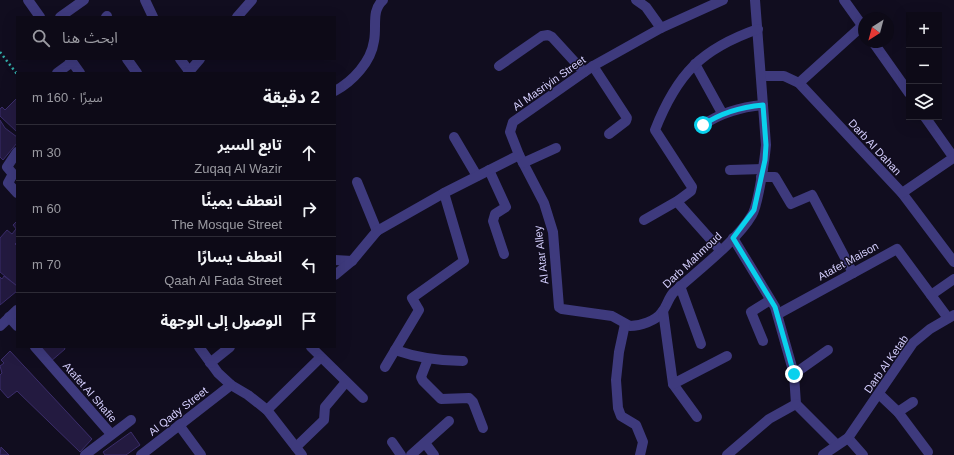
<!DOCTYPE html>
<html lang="ar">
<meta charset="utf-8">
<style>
body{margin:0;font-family:Arial,"Noto Sans Arabic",sans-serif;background:#1b1824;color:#f1f3f6;direction:rtl}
.controls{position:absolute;right:12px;top:12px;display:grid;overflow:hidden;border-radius:0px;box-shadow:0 4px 16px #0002}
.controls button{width:36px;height:36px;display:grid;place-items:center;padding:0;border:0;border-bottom:1px solid #2d2b36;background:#0d0a17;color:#f1f3f6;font:20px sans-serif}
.compass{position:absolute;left:858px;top:12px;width:36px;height:36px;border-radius:50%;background:#0d0a17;box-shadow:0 4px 16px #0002;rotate:216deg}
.stop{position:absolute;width:12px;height:12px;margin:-9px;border:3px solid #0ad1ed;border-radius:50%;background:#fff}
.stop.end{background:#0ad1ed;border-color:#fff;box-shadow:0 1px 4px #0008}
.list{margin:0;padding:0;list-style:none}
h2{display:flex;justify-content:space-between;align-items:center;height:52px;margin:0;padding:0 16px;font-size:17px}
h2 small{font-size:13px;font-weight:400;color:#9a9aa1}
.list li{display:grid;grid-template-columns:26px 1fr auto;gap:12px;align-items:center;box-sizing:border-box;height:56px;padding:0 16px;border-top:1px solid #2d2b36}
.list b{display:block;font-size:15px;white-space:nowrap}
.list p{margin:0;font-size:13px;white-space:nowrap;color:#9a9aa1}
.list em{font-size:13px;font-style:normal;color:#9a9aa1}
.icon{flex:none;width:22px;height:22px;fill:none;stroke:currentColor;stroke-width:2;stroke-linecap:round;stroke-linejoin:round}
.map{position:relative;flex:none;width:954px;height:455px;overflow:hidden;direction:ltr}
.search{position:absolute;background:#0d0a17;box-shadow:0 4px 16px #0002;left:16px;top:16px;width:320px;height:44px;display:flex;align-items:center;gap:10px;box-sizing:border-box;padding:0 14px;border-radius:0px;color:#9a9aa1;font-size:15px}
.panel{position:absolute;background:#0d0a17;box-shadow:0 4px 16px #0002;left:16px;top:72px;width:320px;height:276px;border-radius:0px;direction:rtl}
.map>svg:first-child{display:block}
</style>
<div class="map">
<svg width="954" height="455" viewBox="0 0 954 455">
<rect width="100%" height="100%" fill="#110d1f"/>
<g fill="#231a40" stroke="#3b2d6b">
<path d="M17 98V132L0 116V109L2 107 5 110Z"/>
<path d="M0 120 5 128 17 137V143L3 160 0 157Z"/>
<path d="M16 222 17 223V230L13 225Z"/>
<path d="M16 229 17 230V242L15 244 17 246V286L0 272V238L7 230 12 234Z"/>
<path d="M4 276 17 286V291L0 305V277L2 279Z"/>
<path d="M37 347H64L65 349 50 362Z"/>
<path d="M10 351 92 439 80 452 17 391 8 398 0 389V375L2 373 0 366 4 363 1 360Z"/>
<path d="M131 432 140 445 126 455H105L103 452Z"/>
<path d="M1 447 9 455H0Z"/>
</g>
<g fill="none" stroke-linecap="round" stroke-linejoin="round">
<path stroke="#33aca8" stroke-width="2.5" stroke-dasharray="2 3" stroke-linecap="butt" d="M0 52 17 74"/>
<g stroke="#3e3a7d" stroke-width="10">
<path d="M28 0 40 17"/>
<path d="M145 0 153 17"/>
<path d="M636 0 646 7 661 28"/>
<path d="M844 0 864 28"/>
<path d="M60 17 84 0"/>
<path d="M106 17 107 16"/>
<path d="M237 17 252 0"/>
<path d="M873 42 909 93"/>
<path d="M70 59 80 73"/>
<path d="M127 59 137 73"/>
<path d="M180 59 189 71"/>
<path d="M695 64 722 113"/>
<path d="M499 66 542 36 548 35 552 37 584 72"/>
<path d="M593 66 627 118 626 121 609 134"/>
<path d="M57 73 72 62"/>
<path d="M188 73 200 59"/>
<path d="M761 76H784L799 83 902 193 954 262"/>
<path d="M799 83 862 26"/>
<path d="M335 91C353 81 371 62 374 41 377 26 371 11 383 0"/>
<path d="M925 117 954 158"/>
<path d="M703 125C722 112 741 107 763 105"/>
<path d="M454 137 477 176"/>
<path d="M17 152 7 167 13 174 8 183 17 193"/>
<path d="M519 155 544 203 553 232 559 307 562 309 612 316 630 326C640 326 656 321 662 312 667 306 668 299 673 293 697 271 736 242 752 215 758 206 765 157 766 145L755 0"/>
<path d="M523 163 556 148"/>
<path d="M489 170 506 207 495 214 493 221 504 254"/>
<path d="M730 170 763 169"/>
<path d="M761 177H775L791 204 812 195 853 273"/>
<path d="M357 182 377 231"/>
<path d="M902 193 953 158"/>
<path d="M644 220 679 200"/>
<path d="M733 238 775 307 794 374 796 404 837 445"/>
<path d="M720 250 679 204V200L691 191 692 187 655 130C677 74 701 49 758 29"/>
<path d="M335 260 352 261"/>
<path d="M335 275 352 261 377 231 444 193 519 155 510 132 513 122 593 66 661 28 723 0"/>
<path d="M680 286 701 344"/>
<path d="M931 295 954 279"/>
<path d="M663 311 673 384 697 417"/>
<path d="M778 314 897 249 948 318"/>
<path d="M9 317 17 326"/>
<path d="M625 324 619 352 616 380 618 408 621 416 636 425 643 442 640 455"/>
<path d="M0 326 17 310"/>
<path d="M763 341 751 312 770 300"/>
<path d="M35 347 111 434"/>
<path d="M199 347 218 373 231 385 248 395 267 410 302 455"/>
<path d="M311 347 363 398"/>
<path d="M395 350C418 358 439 361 463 361"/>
<path d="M428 359 421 377 423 381 441 399 469 398 473 402 483 428"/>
<path d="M210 363 230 347"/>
<path d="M385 367 419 310 412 298 464 261 444 193"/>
<path d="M794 374 828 350"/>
<path d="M673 384 727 356"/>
<path d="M879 394 898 412 928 452"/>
<path d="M267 410 320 358"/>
<path d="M898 412 913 402"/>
<path d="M179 425 201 455"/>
<path d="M848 438 863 455"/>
<path d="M392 442 401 455"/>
<path d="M425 443 434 455"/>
<path d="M296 447 324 420 325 407 346 382"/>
<path d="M85 455 131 420"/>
<path d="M141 455 231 385"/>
<path d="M411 455 449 421"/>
<path d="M727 455 769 419 796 404"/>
<path d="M823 455 848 438 913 343 930 329 954 315"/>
</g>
</g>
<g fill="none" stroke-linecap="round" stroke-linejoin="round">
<path stroke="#0ad1ed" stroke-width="5" d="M703 125C722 112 741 107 763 105L766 145 765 160 754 210 733 238 775 307 794 374"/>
</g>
<g text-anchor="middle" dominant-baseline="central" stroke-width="3" stroke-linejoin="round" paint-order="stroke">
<g font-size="11" fill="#d4cefd" stroke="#110d1f">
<text transform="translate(549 83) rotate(-35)">Al Masriyin Street</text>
<text transform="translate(875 147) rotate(47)">Darb Al Dahan</text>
<text transform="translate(541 255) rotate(-97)">Al Atar Alley</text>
<text transform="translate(692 260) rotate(-43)">Darb Mahmoud</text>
<text transform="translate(848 261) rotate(-29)">Atafet Maison</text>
<text transform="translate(886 364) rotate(-55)">Darb Al Ketab</text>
<text transform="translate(90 392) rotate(49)">Atafet Al Shafie</text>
<text transform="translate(178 411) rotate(-38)">Al Qady Street</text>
</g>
</g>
</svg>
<div class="controls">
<button>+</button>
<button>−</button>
<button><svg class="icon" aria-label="layers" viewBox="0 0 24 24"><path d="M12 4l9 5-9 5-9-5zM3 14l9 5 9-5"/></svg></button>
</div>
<svg class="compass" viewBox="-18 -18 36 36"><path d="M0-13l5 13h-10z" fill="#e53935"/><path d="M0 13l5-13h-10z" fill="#9a9aa1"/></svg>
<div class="stop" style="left:703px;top:125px"></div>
<div class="stop end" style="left:794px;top:374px"></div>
<div class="search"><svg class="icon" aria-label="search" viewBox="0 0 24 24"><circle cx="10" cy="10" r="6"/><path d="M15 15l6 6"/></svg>ابحث هنا</div>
<section class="panel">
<h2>2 دقيقة<small>سيرًا · 160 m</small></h2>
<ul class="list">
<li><svg class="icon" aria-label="ahead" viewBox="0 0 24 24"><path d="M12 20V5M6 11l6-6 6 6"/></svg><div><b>تابع السير</b><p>Zuqaq Al Wazir</p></div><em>30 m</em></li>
<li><svg class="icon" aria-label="right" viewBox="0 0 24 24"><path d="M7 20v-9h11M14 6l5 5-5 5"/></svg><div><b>انعطف يمينًا</b><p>The Mosque Street</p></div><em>60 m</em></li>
<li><svg class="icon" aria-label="left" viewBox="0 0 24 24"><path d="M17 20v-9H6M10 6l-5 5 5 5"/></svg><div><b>انعطف يسارًا</b><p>Qaah Al Fada Street</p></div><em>70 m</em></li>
<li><svg class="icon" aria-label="arrive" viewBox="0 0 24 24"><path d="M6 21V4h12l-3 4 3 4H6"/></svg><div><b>الوصول إلى الوجهة</b></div></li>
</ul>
</section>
</div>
